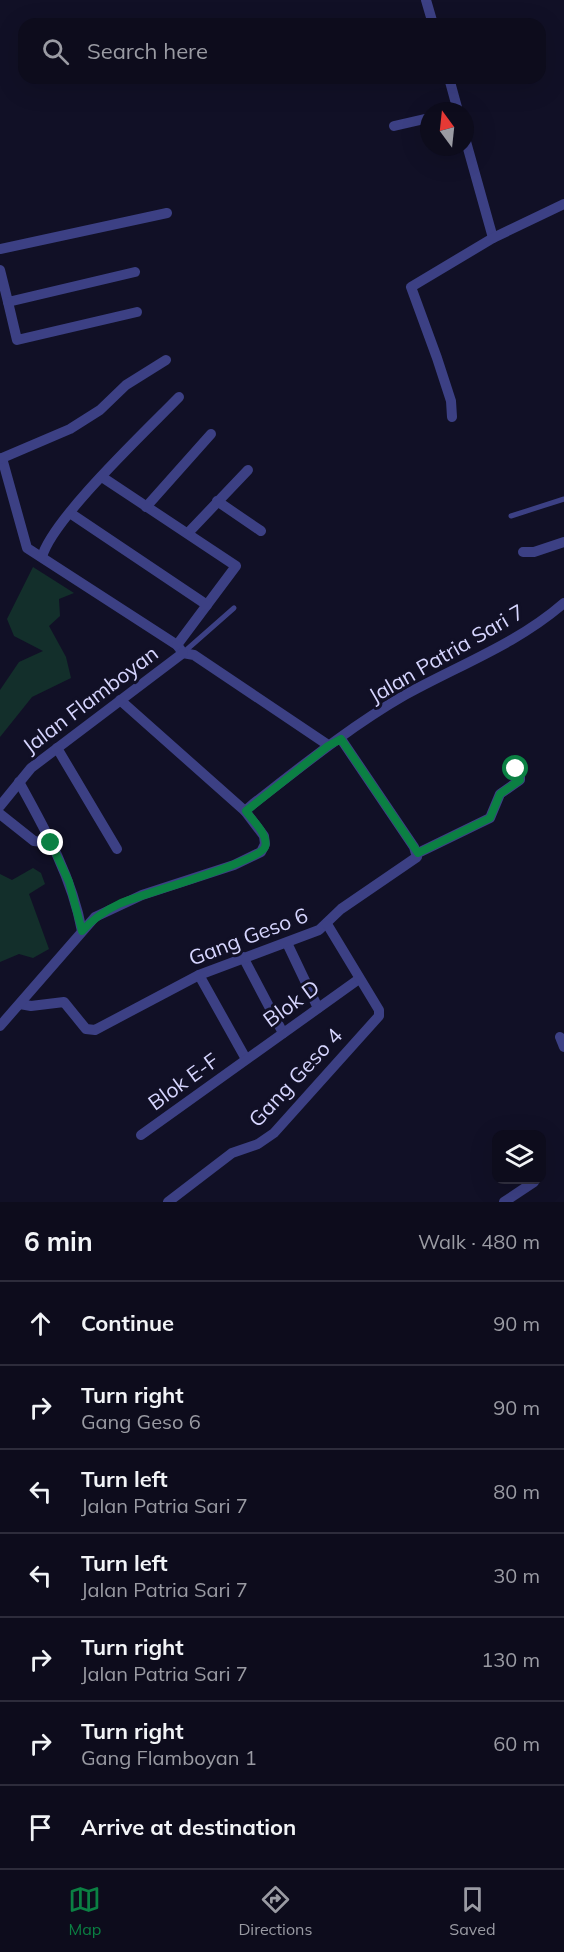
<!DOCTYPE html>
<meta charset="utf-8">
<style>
body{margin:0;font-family:Mulish,sans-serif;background:#1b1a29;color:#f1f3f6}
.controls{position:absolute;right:18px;bottom:18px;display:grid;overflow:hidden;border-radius:12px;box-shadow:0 6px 24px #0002}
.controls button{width:54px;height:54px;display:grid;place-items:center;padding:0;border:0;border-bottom:2px solid #2d2c3b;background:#0d0c1c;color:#f1f3f6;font:30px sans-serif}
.compass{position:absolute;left:420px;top:102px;width:54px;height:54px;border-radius:50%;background:#0d0c1c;box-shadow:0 6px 24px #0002;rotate:345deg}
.stop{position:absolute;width:18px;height:18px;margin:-14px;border:4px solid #0b8043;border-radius:50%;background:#fff}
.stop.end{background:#0b8043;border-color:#fff;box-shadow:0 2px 6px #0008}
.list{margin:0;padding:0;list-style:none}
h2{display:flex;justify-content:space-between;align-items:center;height:78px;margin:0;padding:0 24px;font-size:26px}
h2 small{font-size:20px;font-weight:400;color:#9a9ba3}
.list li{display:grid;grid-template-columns:39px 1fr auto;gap:18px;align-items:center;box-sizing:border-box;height:84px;padding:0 24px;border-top:2px solid #2d2c3b}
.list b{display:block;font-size:22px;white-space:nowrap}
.list p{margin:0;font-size:20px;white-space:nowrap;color:#9a9ba3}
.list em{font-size:20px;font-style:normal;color:#9a9ba3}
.icon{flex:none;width:33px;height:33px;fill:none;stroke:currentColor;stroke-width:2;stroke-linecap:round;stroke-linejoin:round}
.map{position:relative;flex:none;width:564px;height:1202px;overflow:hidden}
.search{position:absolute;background:#0d0c1c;box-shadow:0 6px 24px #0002;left:18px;right:18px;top:18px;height:66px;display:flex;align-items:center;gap:15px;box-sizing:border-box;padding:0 21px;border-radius:18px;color:#9a9ba3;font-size:22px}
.sheet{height:666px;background:#0d0c1c}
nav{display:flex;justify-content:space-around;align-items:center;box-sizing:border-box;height:84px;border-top:2px solid #2d2c3b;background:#0d0c1c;font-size:16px;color:#9a9ba3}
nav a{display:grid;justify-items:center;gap:3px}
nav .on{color:#0b8043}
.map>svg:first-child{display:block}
</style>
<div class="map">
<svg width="564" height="1202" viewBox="0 0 564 1202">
<rect width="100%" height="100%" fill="#111026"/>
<g fill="#132f2b">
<path d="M33 567 74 593 59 599 60 616 49 626 66 657 71 678 32 697 0 737V690L19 662 43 651 14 636 7 619Z"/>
<path d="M33 868 41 873 45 884 29 894 49 949 33 958 19 954 0 962V874L12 880Z"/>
</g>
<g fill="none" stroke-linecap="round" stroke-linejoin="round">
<g stroke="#3c4084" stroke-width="5">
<path d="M511 516 564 499"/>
<path d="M184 652 234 608"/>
</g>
<g stroke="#3c4084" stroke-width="10">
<path d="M426 0 433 24"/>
<path d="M449 78 458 111"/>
<path d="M394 126 429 118"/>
<path d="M465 138 493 238"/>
<path d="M0 249 167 213"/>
<path d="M0 270 8 302 135 272"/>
<path d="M8 302 17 340 137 312"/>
<path d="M452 417 451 401 437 358 411 287 493 238 564 204"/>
<path d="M2 458 27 548 177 645 183 653"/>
<path d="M0 459 70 429 100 410 126 385 166 360"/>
<path d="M102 477 236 566 177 645"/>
<path d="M217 501 261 531"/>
<path d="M146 507 211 434"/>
<path d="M70 513 207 605"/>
<path d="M188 533 248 470"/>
<path d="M523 552H534L564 542"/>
<path d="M42 557C52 519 148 429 179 397"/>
<path d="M183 653 194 655 328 745"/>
<path d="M120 700 245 811"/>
<path d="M57 748 117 849"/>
<path d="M19 782C45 829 72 877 82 931"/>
<path d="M0 806 31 768 183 653"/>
<path d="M0 814 34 841 51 843"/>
<path d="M418 853 490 818 500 794 520 780V775L514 767"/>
<path d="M287 943 318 1008"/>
<path d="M243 957 283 1033"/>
<path d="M199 975 246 1059"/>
<path d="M20 1004 31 1006 64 1002 86 1029 95 1030 199 975 319 930 341 909 417 857 414 847 341 739"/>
<path d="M0 1026 95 917 142 895 234 865 261 852 265 844 264 836 245 811 253 804C302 766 351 726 405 695 459 665 517 644 564 603"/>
<path d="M560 1037 564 1047"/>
<path d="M141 1135 359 979"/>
<path d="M168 1202 232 1153 258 1144 274 1133 379 1016V1010L327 924"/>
<path d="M504 1202 534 1182"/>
</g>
</g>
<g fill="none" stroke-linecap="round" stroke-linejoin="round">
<path stroke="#0b8043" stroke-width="8" d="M51 843 69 882 82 931C93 919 104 911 119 904 141 894 259 862 265 847 269 835 252 820 246 811L328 746 341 739 418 853 490 818 500 794 520 780 516 769"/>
</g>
<g text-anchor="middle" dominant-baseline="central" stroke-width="6" stroke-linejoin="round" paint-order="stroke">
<g font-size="21" fill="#d6d5fe" stroke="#111026">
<text transform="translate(446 653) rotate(-30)">Jalan Patria Sari 7</text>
<text transform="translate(90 699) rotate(-37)">Jalan Flamboyan</text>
<text transform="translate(248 936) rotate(-21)">Gang Geso 6</text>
<text transform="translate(291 1003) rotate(-36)">Blok D</text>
<text transform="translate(295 1077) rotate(-47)">Gang Geso 4</text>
<text transform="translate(183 1081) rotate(-36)">Blok E-F</text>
</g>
</g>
</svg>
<div class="controls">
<button><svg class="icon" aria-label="layers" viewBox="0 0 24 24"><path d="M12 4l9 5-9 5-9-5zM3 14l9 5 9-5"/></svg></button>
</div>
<svg class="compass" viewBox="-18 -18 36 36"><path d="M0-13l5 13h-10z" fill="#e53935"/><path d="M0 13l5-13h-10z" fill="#9a9ba3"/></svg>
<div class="stop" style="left:516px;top:769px"></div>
<div class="stop end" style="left:51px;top:843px"></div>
<div class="search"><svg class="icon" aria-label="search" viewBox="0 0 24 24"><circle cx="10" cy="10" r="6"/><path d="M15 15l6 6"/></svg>Search here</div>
</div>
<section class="sheet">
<h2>6 min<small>Walk · 480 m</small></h2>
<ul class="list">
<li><svg class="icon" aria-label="ahead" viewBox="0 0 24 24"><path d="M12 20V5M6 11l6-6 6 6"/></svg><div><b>Continue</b></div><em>90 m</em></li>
<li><svg class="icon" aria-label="right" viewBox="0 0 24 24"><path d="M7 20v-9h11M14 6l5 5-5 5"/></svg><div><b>Turn right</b><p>Gang Geso 6</p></div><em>90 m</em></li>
<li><svg class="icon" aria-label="left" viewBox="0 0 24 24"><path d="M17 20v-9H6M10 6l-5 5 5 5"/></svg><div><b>Turn left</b><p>Jalan Patria Sari 7</p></div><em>80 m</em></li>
<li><svg class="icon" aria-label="left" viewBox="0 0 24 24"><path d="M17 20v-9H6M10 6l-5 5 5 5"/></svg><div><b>Turn left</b><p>Jalan Patria Sari 7</p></div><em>30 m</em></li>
<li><svg class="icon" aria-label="right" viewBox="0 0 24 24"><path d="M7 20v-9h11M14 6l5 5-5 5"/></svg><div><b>Turn right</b><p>Jalan Patria Sari 7</p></div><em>130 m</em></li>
<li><svg class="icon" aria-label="right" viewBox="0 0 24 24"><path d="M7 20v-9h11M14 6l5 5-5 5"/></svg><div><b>Turn right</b><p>Gang Flamboyan 1</p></div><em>60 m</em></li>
<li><svg class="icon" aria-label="arrive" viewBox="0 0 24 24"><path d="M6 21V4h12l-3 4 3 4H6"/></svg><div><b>Arrive at destination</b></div></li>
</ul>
</section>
<nav>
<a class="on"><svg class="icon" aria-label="map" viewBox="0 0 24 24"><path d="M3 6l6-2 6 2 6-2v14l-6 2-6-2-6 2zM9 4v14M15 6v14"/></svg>Map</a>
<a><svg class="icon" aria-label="directions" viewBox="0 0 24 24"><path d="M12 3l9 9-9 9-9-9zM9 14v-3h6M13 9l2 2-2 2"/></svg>Directions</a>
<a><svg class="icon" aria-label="saved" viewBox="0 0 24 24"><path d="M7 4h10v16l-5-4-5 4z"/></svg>Saved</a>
</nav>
